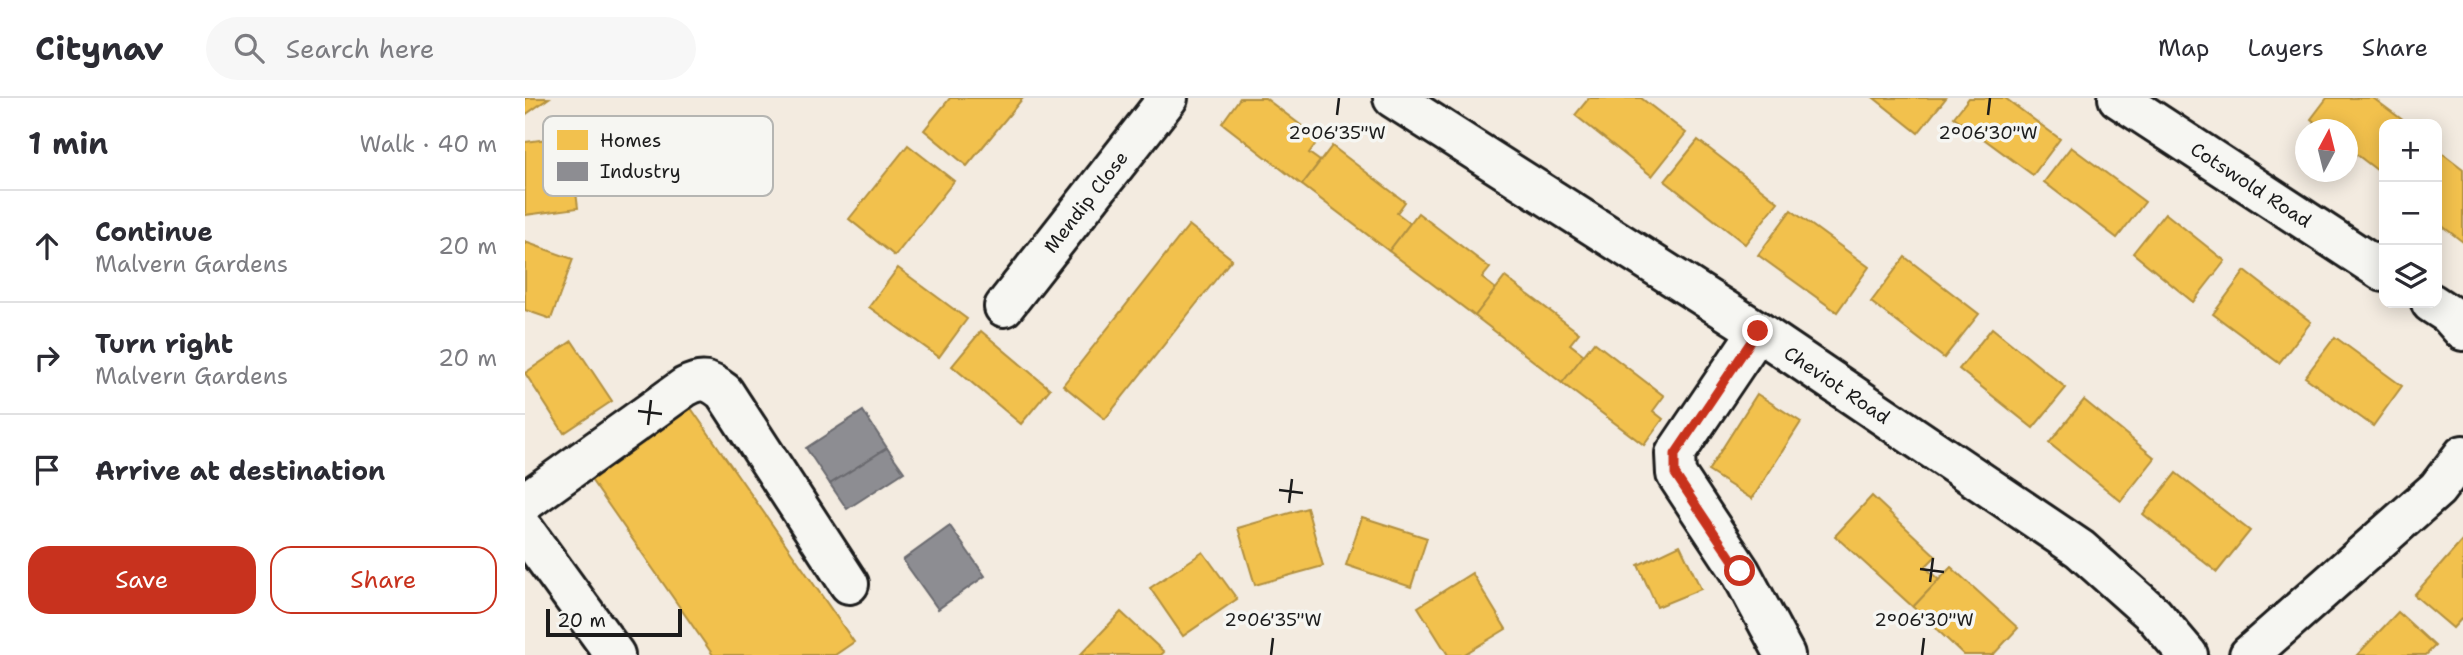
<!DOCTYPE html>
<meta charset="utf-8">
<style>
body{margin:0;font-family:"Shantell Sans",sans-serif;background:#f7f7f7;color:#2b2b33}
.controls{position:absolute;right:21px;top:21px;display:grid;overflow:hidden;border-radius:14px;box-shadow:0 4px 18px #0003}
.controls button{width:63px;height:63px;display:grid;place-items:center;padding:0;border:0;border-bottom:2px solid #e1e1e2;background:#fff;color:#2b2b33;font:35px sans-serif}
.compass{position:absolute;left:1770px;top:21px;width:63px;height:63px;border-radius:50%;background:#fff;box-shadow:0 4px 18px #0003;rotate:7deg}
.scale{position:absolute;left:21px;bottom:18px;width:136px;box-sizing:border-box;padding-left:7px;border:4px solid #1c1c1c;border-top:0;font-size:19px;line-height:24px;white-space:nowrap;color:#1c1c1c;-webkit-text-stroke:5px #f6f6f2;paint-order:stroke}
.stop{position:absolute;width:21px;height:21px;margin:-16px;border:5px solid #c8321e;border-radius:50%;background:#fff}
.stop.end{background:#c8321e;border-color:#fff;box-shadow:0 2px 7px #0008}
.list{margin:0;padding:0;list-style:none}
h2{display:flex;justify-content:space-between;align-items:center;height:91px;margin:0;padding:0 28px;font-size:30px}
h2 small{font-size:23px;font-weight:400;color:#7c7c81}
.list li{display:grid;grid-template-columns:46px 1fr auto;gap:21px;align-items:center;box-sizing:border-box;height:112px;padding:0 28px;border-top:2px solid #e1e1e2}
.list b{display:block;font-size:26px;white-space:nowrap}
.list p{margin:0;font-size:23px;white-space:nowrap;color:#7c7c81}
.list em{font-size:23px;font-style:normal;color:#7c7c81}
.actions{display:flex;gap:14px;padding:21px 28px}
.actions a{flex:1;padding:16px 0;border:2px solid #c8321e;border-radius:21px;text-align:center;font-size:24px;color:#c8321e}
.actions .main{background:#c8321e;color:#fff}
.icon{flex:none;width:38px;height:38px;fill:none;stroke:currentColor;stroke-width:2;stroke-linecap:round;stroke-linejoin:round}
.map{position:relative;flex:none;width:1938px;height:557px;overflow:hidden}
header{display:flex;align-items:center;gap:42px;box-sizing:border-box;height:98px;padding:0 35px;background:#fff;border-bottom:2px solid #e1e1e2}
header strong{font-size:33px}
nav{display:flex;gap:38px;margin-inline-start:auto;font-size:24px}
.search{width:490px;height:63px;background:#f7f7f7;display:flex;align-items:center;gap:18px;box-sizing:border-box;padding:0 24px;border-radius:38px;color:#7c7c81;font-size:26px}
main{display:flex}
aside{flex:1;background:#fff}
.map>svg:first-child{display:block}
</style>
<header>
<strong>Citynav</strong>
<div class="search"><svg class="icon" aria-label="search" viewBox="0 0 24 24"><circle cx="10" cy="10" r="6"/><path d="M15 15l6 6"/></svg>Search here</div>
<nav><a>Map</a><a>Layers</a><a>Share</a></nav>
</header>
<main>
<aside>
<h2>1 min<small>Walk · 40 m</small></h2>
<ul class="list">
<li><svg class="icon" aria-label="ahead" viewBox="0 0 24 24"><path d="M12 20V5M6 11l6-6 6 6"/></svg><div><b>Continue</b><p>Malvern Gardens</p></div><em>20 m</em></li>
<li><svg class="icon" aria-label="right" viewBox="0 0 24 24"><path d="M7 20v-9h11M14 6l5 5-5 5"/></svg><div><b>Turn right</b><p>Malvern Gardens</p></div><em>20 m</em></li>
<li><svg class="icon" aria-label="arrive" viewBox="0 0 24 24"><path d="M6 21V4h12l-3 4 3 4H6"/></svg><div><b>Arrive at destination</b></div></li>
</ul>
<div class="actions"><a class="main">Save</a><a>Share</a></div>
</aside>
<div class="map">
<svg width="1938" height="557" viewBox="0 0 1938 557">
<rect width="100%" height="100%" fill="#f3ebe0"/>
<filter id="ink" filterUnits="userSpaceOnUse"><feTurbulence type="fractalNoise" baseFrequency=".0143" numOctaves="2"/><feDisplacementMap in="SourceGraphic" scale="14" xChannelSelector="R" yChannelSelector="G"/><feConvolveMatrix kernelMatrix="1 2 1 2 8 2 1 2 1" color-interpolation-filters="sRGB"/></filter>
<g filter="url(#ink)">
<g fill="#f2c14e" stroke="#b2903f" stroke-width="2">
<path d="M0 0H24L0 17Z"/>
<path d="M425 0H498L442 68 399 32Z"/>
<path d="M715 0H740L794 41 784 55 795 63 777 87 697 25Z"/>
<path d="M1064 0H1116L1161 35 1127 78 1050 17Z"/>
<path d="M1349 0H1421L1393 35Z"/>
<path d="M1444 0H1480L1535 41 1508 77 1429 19Z"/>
<path d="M1802 0H1848L1883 26H1859V72L1857 76 1822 49V32H1799L1786 21Z"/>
<path d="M44 38 53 110 0 117V44Z"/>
<path d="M1173 42 1253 104 1220 146 1140 83Z"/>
<path d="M383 47 429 83 370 158 324 121Z"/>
<path d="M807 48 880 104 872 115 885 125 864 153 777 87Z"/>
<path d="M1546 49 1620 104 1592 140 1519 84Z"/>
<path d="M1912 51 1938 71V144L1912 124Z"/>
<path d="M1266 112 1344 169 1312 214 1233 157Z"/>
<path d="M893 115 965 170 957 180 971 191 950 218 864 153Z"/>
<path d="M1640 115 1700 163 1668 204 1608 155Z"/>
<path d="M664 127 707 161 580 321 538 287Z"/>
<path d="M0 144 48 161 26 221 0 212Z"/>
<path d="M1380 159 1454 216 1419 260 1346 204Z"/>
<path d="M373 170 442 221 414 259 344 209Z"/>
<path d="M1720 173 1786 224 1754 265 1688 216Z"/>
<path d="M980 179 1054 235 1045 246 1059 257 1037 285 950 218Z"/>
<path d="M1467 230 1541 290 1508 330 1434 271Z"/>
<path d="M456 233 525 291 496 326 427 268Z"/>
<path d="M1810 239 1877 288 1848 328 1780 279Z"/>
<path d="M47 243 87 303 39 335 0 275Z"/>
<path d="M1069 244 1139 298 1128 313 1138 321 1119 347 1037 285Z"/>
<path d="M1232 296 1276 324 1227 401 1183 373Z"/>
<path d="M1559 302 1630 360 1596 403 1524 345Z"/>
<path d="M161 303 329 544 310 557H188L60 373Z"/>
<path d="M1651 375 1725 433 1692 474 1618 416Z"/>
<path d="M1347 398 1411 458 1400 469 1414 482 1388 509 1310 438Z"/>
<path d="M782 410 798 468 730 487 713 430Z"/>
<path d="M837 419 902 440 886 489 821 467Z"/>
<path d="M1938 442V519L1928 530 1889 497Z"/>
<path d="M1155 447 1176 491 1132 509 1113 467Z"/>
<path d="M678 454 712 501 658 538 625 490Z"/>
<path d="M1426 469 1493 530 1468 557H1439L1388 509Z"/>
<path d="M947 475 981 531 938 557H923L893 509Z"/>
<path d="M596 514 639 554 636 557H555Z"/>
<path d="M1873 514 1910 548 1901 557H1832Z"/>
</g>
<g fill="#8d8d92" stroke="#6b6b6f" stroke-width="2">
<path d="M338 313 362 350 305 386 281 350Z"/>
<path d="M362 350 379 374 322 411 305 386Z"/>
<path d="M425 428 460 478 413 511 378 462Z"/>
</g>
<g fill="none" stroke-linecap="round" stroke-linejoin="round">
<g stroke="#1c1c1c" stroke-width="44">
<g id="minor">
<path d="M868 0 1233 233 1555 451 1629 517 1663 557"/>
<path d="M1593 0 1859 174"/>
<path d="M1906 205 1923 216 1938 233"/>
<path d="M479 209 643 0"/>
<path d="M1233 233 1150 356 1151 376 1215 473 1260 557"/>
<path d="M0 404 160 289C177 280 184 282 199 294L324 486"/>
<path d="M0 433 90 557"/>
<path d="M1724 557 1912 391 1938 357"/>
</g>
</g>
<use href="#minor" stroke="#f6f6f2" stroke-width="38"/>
</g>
</g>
<g fill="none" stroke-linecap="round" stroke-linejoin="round" filter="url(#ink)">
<path stroke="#c8321e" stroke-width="9" d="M1215 473 1150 376V356L1233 233"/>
</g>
<path fill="none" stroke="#1c1c1c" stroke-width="2.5" d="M812 17 814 0M1463 17 1465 0M113 313 137 316M123 327 126 302M754 392 778 395M764 405 767 381M1395 471 1419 474M1405 484 1408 460M746 557 748 540M1397 557 1399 540"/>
<g text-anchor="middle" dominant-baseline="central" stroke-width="7" stroke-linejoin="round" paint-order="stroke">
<g font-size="19" fill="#1c1c1c" stroke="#f6f6f2">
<text transform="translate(1726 87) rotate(33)">Cotswold Road</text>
<text transform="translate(561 104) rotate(-52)">Mendip Close</text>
<text transform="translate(1312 287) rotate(34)">Cheviot Road</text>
</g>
</g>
<rect x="18" y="18" width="230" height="80" rx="10" fill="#f6f6f2" stroke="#b5b5b2" stroke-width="2"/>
<rect x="32" y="32" width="31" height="20" fill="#f2c14e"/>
<rect x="32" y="64" width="31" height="19" fill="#8d8d92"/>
<g font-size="19" fill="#1c1c1c">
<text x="75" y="49">Homes</text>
<text x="75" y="80">Industry</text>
</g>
<g font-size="18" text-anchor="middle" fill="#1c1c1c" stroke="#f6f6f2" stroke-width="7" stroke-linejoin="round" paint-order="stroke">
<text x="812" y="41">2°06'35"W</text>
<text x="1463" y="41">2°06'30"W</text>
<text x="748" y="528">2°06'35"W</text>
<text x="1399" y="528">2°06'30"W</text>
</g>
</svg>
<div class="controls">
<button>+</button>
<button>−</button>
<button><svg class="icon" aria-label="layers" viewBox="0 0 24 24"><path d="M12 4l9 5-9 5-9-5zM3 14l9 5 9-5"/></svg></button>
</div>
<svg class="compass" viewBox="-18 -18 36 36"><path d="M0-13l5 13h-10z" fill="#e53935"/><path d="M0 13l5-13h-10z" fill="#7c7c81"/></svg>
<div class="scale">20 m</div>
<div class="stop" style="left:1215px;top:473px"></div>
<div class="stop end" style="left:1233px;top:233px"></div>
</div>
</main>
